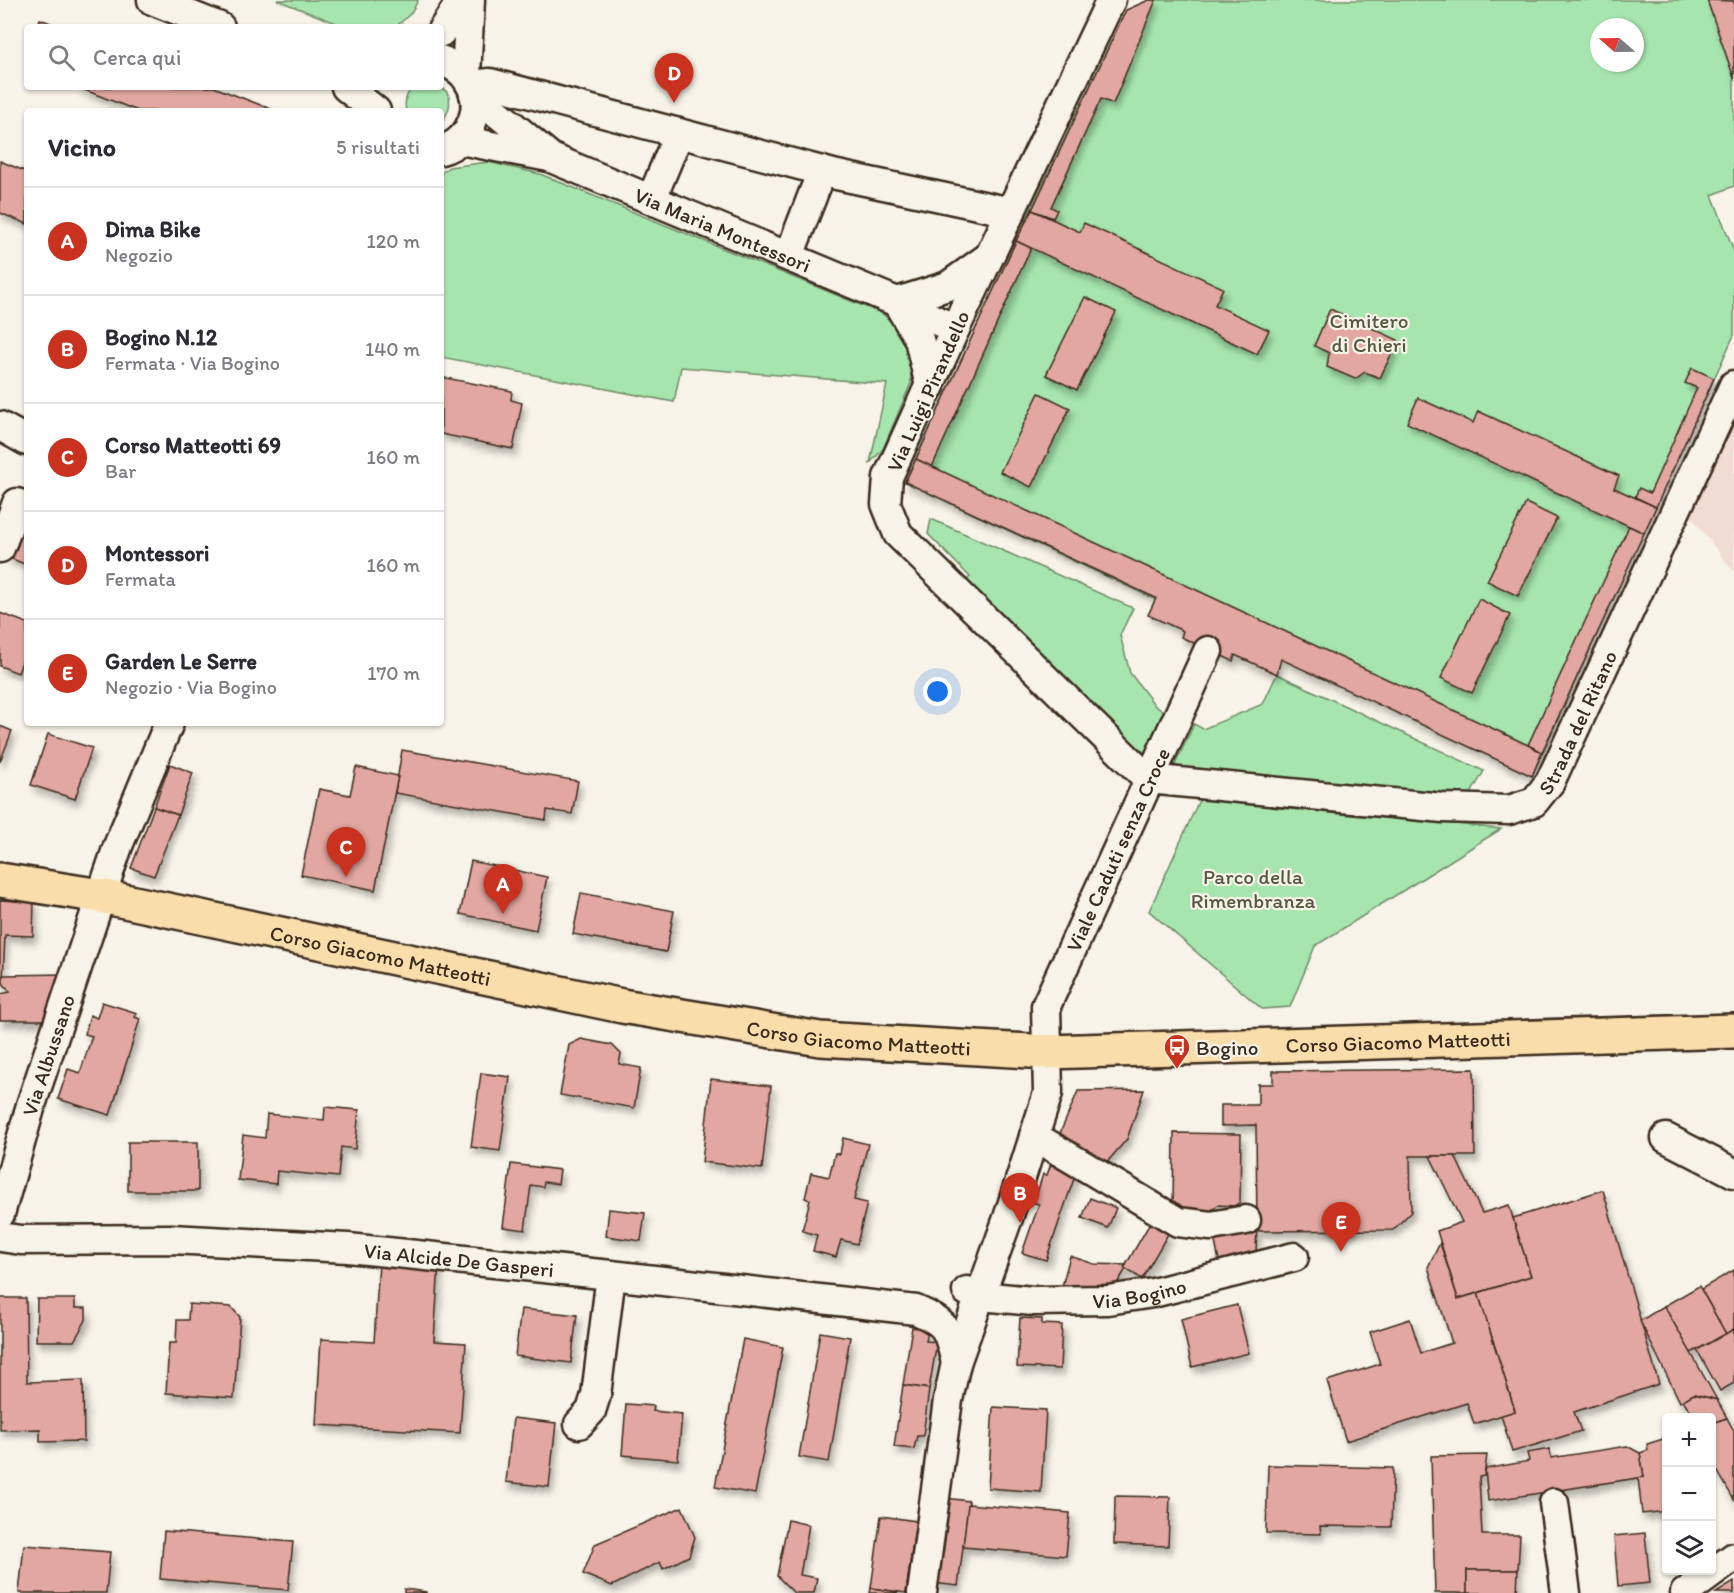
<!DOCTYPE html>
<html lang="it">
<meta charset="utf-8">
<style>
body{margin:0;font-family:Itim,sans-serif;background:#f7f7f7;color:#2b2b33}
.controls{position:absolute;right:18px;bottom:18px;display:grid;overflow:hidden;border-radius:6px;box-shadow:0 2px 4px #0004}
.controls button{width:54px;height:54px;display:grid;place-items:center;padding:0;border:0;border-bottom:2px solid #e1e1e2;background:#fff;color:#2b2b33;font:30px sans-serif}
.compass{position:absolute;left:1590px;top:18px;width:54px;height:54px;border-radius:50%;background:#fff;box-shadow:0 2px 4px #0004;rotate:290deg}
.you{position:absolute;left:938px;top:692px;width:21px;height:21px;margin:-15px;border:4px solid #fff;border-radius:50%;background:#1a73e8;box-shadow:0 0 0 9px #1a73e833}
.badge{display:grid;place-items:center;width:39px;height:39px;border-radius:50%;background:#c8321e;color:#fff;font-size:20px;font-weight:700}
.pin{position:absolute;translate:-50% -50px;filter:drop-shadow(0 2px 3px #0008)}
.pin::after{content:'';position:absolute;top:32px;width:21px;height:18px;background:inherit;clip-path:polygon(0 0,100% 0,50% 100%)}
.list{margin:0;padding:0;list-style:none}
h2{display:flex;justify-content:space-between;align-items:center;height:78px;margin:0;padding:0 24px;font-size:26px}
h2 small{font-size:20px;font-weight:400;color:#7c7c81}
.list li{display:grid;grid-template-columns:39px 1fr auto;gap:18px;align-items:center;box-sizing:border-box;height:108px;padding:0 24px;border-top:2px solid #e1e1e2}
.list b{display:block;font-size:22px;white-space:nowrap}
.list p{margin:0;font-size:20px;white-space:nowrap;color:#7c7c81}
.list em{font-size:20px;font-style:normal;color:#7c7c81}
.icon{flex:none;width:33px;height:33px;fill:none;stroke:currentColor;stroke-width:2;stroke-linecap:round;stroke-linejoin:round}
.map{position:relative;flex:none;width:1734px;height:1593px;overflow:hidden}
.search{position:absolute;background:#fff;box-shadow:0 2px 4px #0004;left:24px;top:24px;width:420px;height:66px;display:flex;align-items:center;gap:15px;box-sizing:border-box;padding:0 21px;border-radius:6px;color:#7c7c81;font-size:22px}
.panel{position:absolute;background:#fff;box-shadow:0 2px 4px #0004;left:24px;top:108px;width:420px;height:618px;border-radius:6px}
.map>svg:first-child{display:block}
</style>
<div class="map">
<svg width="1734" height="1593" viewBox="0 0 1734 1593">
<defs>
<filter id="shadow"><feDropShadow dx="3.5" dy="6" stdDeviation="3" flood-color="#0004"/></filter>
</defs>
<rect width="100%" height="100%" fill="#f7f3e8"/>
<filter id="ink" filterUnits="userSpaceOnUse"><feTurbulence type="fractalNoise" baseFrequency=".0167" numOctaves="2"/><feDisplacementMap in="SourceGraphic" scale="12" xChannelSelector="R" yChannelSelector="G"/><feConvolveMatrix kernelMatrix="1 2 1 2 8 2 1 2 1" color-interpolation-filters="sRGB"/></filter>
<g filter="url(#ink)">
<path fill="#f1dcd3" d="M1734 418V572L1689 514Z"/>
<g fill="#a6e6ae" stroke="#708866" stroke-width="1.5" fill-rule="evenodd">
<path d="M277 0H418L412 12 397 26 346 27Z"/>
<path d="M1149 0H1734V186L1712 195 1734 251V335L1532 776 905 482 1016 241 1126 10ZM1599 27H1635V63H1599Z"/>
<path d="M414 87C422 87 436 84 442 88 455 96 449 114 441 122V111H406C404 101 406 93 414 87Z"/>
<path d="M488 162 540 174 883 314 895 326 910 353 911 383 883 449 870 463 887 384 681 367 674 402 441 357V173L449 167Z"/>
<path d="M931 519 1133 608 1120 635 1130 673 1156 707 1164 711 1144 754 963 584 970 577 928 534Z"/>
<path d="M1277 674 1484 771 1469 797 1173 769 1194 724 1203 729 1263 704Z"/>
<path d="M1201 796 1501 829 1315 946 1290 1007 1262 1009 1149 911Z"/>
</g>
<g fill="#e2a7a1" stroke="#3b2a1e" stroke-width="1.5" filter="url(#shadow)">
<path d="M1149 0H1156L1113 104 1101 99 1051 207 1057 210 1053 218 1032 210 1126 10Z"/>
<path d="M1707 0 1734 1V78Z"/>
<path d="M40 19 61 27H37Z"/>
<path d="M77 87H214L276 111H138Z"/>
<path d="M0 161 27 172V224L0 213Z"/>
<path d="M1032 210 1080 232 1084 223 1223 288 1215 305 1269 330 1257 354 1016 241Z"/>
<path d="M1016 241 1031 248 932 467 916 459Z"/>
<path d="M1085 297 1116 312 1077 390 1046 375Z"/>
<path d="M1330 309 1398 340 1380 378 1365 372 1355 379 1327 367 1329 353 1314 346Z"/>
<path d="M1692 368 1714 378 1656 507 1635 497 1639 488 1650 493 1697 388 1685 383Z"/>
<path d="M441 377 512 391 511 400 522 403 513 449 441 434Z"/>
<path d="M1039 393 1070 408 1031 487 1000 472Z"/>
<path d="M1418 398 1473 423 1478 411 1619 476 1614 488 1656 507 1644 533 1407 423Z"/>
<path d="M916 459 1528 745 1542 752 1532 776 1281 659 1277 674 1235 655 1233 661 1181 637 1183 631 1148 615 1156 598 905 482Z"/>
<path d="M1526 503 1557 518 1518 596 1487 581Z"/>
<path d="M27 514V565L7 557Z"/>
<path d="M1629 526 1644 533 1542 752 1528 745Z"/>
<path d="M1479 599 1510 615 1472 693 1441 678Z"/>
<path d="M0 613 27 623V648L18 673 0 666Z"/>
<path d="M0 726 12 731 0 762Z"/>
<path d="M48 734 92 748 75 799 31 785Z"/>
<path d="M402 750 578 781 572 814 547 810 546 820 395 793Z"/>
<path d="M170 764 193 773 178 815 154 807Z"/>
<path d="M356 767 398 776 375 890 301 875 319 789 350 795Z"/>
<path d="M154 807 178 815 154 876 131 868Z"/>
<path d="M471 861 547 877 536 930 460 914Z"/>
<path d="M581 893 674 911 666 952 573 934Z"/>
<path d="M0 900 34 902 33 936 5 935 3 983H0Z"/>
<path d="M65 974 50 1020H0V994L10 992 3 983V975Z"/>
<path d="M102 1002 137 1013 135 1017 140 1019 110 1115 58 1099 68 1069 80 1073 92 1036 85 1034 90 1015 97 1018Z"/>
<path d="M581 1039 612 1045 621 1054 619 1064 641 1068 634 1108 560 1095 569 1045Z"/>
<path d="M1474 1069 1475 1156H1410L1411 1212 1393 1230 1257 1231 1256 1125 1221 1126V1105H1258V1084H1273V1071Z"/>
<path d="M481 1073 510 1077 500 1151 471 1147Z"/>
<path d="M711 1079 771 1086 762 1169 702 1162Z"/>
<path d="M1144 1090 1127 1139 1108 1161 1058 1138 1078 1091Z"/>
<path d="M325 1107 359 1110 355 1149 341 1147 338 1177 277 1171 276 1184 238 1180 243 1135 265 1138 267 1114 324 1120Z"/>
<path d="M1174 1133 1241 1134 1240 1202 1234 1206 1218 1205 1209 1212 1173 1209Z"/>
<path d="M843 1138 868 1144 854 1200 867 1203 857 1244 841 1240 836 1257 813 1251 817 1235 802 1231 810 1200 805 1198 811 1173 829 1177 835 1153 840 1154Z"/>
<rect x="128" y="1142" width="70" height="49"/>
<path d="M1430 1156H1455L1482 1213 1509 1205 1531 1276 1458 1299 1437 1231 1462 1222Z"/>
<path d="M1053 1158 1078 1167 1046 1260 1022 1253 1039 1204 1034 1203 1043 1174 1047 1175Z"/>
<path d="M511 1164 560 1170 558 1184 544 1182 543 1187 531 1185 525 1230 503 1227Z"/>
<path d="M1603 1190 1659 1384 1574 1412 1581 1431 1512 1452 1501 1415 1515 1411 1478 1293 1531 1276 1513 1218Z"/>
<path d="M1090 1198 1116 1208 1108 1228 1082 1218Z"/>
<path d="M609 1209 645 1213 641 1241 606 1236Z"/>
<path d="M1150 1223 1168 1234 1142 1279 1124 1268Z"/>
<path d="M1257 1226 1256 1252 1219 1261 1214 1237Z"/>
<path d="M1440 1243 1458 1299 1478 1293 1515 1411 1474 1424 1467 1403 1346 1441 1327 1381 1380 1364 1370 1332 1410 1319 1421 1353 1452 1343 1428 1267Z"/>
<path d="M1070 1256 1094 1264 1126 1265 1124 1268 1126 1269 1116 1285 1061 1290Z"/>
<path d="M379 1262 439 1265 434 1341 466 1343 460 1433 316 1425 321 1339 374 1342Z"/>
<path d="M1734 1270V1329L1726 1334 1701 1289Z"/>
<path d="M1699 1286 1726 1334 1691 1353 1664 1306Z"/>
<path d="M0 1298H26L27 1382 83 1380 84 1441 40 1442V1429L0 1430Z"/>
<path d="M37 1299H75V1308H86V1320L74 1341H36Z"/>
<path d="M189 1304 231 1307 240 1317 234 1398 166 1393 169 1343H176L177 1320H188Z"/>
<path d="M1237 1305 1249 1353 1192 1367 1181 1319Z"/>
<path d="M1664 1306 1691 1353 1717 1400 1694 1394 1680 1402 1640 1321Z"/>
<path d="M521 1309 577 1315 571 1363 515 1356Z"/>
<path d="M1020 1318 1042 1319V1324L1062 1325 1060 1369 1017 1367Z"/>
<path d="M912 1327 928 1330 926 1341 937 1342 929 1389 903 1385Z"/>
<path d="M1734 1329V1383L1720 1391 1697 1350Z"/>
<path d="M820 1332 850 1337 829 1462 799 1457Z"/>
<path d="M743 1339 783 1347 755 1494 715 1487Z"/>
<path d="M903 1385 929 1389 923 1436H917L914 1449 894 1447Z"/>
<path d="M1694 1394 1717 1400 1727 1418 1712 1423V1418H1695L1683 1400Z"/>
<path d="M626 1404 654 1406 653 1411 682 1414 678 1460 622 1455Z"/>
<path d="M993 1407 1046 1410 1041 1492 988 1488Z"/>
<path d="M513 1418 556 1423 549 1487 506 1482Z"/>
<path d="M1727 1418 1734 1431V1500L1714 1465 1712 1466V1423Z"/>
<path d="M1666 1438V1511L1642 1514 1638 1477H1644L1640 1453 1648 1450 1647 1444Z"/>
<path d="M1627 1446 1640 1453 1644 1477 1488 1501 1485 1469 1529 1461 1527 1453 1550 1449 1551 1458Z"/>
<path d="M1487 1455 1484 1476 1479 1477 1482 1535H1520L1518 1570H1467V1593H1435L1431 1456Z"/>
<path d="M1268 1465 1393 1468 1391 1527 1320 1526 1321 1534 1266 1533Z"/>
<path d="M1115 1496 1170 1497 1168 1546 1114 1544Z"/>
<path d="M945 1498 969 1501 958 1586 933 1583Z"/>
<path d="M968 1504 1070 1513 1066 1556 963 1547Z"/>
<path d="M682 1507 695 1537 689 1556 663 1569 660 1562 612 1586 583 1574 595 1544Z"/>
<path d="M881 1516 916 1521 906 1593 871 1588Z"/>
<path d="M788 1520 809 1525 800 1575 817 1578 814 1593H794L777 1576Z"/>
<path d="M164 1531 293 1542 288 1590 160 1579Z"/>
<path d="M1645 1533 1650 1583 1618 1586 1614 1536Z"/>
<path d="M24 1545 110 1552 106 1593H19Z"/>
<path d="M1467 1570H1518L1517 1593H1467Z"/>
<path d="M1734 1582V1593H1716Z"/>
<path d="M871 1588 898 1592 897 1593H870Z"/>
<path d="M404 1589 426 1592V1593H404Z"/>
</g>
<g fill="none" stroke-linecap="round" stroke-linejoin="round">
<g stroke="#3b2a1e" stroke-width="33">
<g id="minor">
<path d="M152 0 220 27"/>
<path d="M1111 0 955 329 888 477 886 504 898 534 1148 779"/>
<path d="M441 32 462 0"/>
<path d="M441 60C451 65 461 69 467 79 486 105 471 142 441 150"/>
<path d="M466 76 470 0"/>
<path d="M471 85 490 83 837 175 1011 212"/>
<path d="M346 87 376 111"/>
<path d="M474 94 548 155"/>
<path id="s1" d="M460 140 549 157 897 302 955 329"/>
<path d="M652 198 679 133"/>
<path d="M789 256 822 171"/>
<path d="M930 386 919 339 897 302 948 286 987 258"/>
<path d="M0 426 27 441"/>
<path d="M0 548 17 503"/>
<path id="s2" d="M1148 779 1443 808 1509 810 1534 802 1550 782 1734 385"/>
<path d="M1034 1136 1178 1222 1211 1226 1246 1220"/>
<path d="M1666 1138 1734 1173"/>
<path id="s3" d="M0 1214 31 1105 101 896 118 846 169 723"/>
<path id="s4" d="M0 1237 21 1240 171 1239 348 1248 611 1275 916 1310C948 1324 948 1329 956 1363"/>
<path id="s5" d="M967 1291 981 1296 1033 1301 1108 1300 1153 1293 1294 1257"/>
<path d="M579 1424 591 1411 596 1395 611 1275"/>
<path d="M1554 1503 1566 1593"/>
<path id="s6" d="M922 1593 948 1400 956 1363 1008 1218 1048 1093 1046 1006 1208 651"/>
<path d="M1685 1593 1734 1557"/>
</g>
</g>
<g stroke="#3b2a1e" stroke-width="38">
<g id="major">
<path id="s7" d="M0 880 101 896 622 1006 820 1039 1047 1052 1734 1031"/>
</g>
</g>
<use href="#minor" stroke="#f7f3e8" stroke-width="28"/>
<use href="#major" stroke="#f9deab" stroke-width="33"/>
</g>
</g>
<defs>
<g id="bus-pin" transform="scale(1.35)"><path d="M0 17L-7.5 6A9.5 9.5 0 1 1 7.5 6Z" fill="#c8321e" stroke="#f7f3e8"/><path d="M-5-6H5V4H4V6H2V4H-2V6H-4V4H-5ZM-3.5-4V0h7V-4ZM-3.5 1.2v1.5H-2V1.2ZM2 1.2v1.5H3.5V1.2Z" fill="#fff"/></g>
</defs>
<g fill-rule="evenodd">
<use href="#bus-pin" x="1177" y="1047"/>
</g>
<g text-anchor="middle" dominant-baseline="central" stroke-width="4.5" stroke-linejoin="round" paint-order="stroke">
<g font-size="21" fill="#3b2a1e" stroke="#f7f3e8">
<text stroke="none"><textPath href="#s1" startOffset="279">Via Maria Montessori</textPath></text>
<text transform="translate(928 391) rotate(-66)">Via Luigi Pirandello</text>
<text stroke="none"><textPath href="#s2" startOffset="480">Strada del Ritano</textPath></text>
<text stroke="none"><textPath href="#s6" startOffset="777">Viale Caduti senza Croce</textPath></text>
<text stroke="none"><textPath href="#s7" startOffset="388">Corso Giacomo Matteotti</textPath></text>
<text stroke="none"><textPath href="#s7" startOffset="874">Corso Giacomo Matteotti</textPath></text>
<text stroke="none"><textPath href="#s7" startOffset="1414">Corso Giacomo Matteotti</textPath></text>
<text stroke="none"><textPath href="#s3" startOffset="166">Via Albussano</textPath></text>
<text stroke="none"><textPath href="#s4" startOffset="460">Via Alcide De Gasperi</textPath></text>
<text stroke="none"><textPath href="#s5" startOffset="174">Via Bogino</textPath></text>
</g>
<g font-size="21" fill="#565942" stroke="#f7f3e8">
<text x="1369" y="320">Cimitero<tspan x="1369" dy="24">di Chieri</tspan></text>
<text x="1253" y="876">Parco della<tspan x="1253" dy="24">Rimembranza</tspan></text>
</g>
<g font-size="21" fill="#3b2a1e" stroke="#f7f3e8" text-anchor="start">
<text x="1196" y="1047">Bogino</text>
</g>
</g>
</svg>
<div class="controls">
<button>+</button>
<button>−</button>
<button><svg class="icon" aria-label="layers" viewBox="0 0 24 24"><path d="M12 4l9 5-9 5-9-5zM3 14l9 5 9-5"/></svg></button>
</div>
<svg class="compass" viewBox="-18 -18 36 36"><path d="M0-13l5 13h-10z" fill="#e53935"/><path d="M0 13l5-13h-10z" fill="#7c7c81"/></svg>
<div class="you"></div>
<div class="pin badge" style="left:503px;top:914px">A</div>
<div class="pin badge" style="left:1020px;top:1223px">B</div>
<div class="pin badge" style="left:346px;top:877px">C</div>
<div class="pin badge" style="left:674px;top:103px">D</div>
<div class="pin badge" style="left:1341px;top:1252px">E</div>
<div class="search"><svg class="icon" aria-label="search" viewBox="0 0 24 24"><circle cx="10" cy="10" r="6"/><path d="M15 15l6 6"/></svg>Cerca qui</div>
<section class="panel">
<h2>Vicino<small>5 risultati</small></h2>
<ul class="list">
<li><span class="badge">A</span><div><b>Dima Bike</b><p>Negozio</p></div><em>120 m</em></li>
<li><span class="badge">B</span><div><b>Bogino N.12</b><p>Fermata · Via Bogino</p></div><em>140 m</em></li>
<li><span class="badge">C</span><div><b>Corso Matteotti 69</b><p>Bar</p></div><em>160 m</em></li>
<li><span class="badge">D</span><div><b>Montessori</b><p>Fermata</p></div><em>160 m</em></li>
<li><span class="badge">E</span><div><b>Garden Le Serre</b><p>Negozio · Via Bogino</p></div><em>170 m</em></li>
</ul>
</section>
</div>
